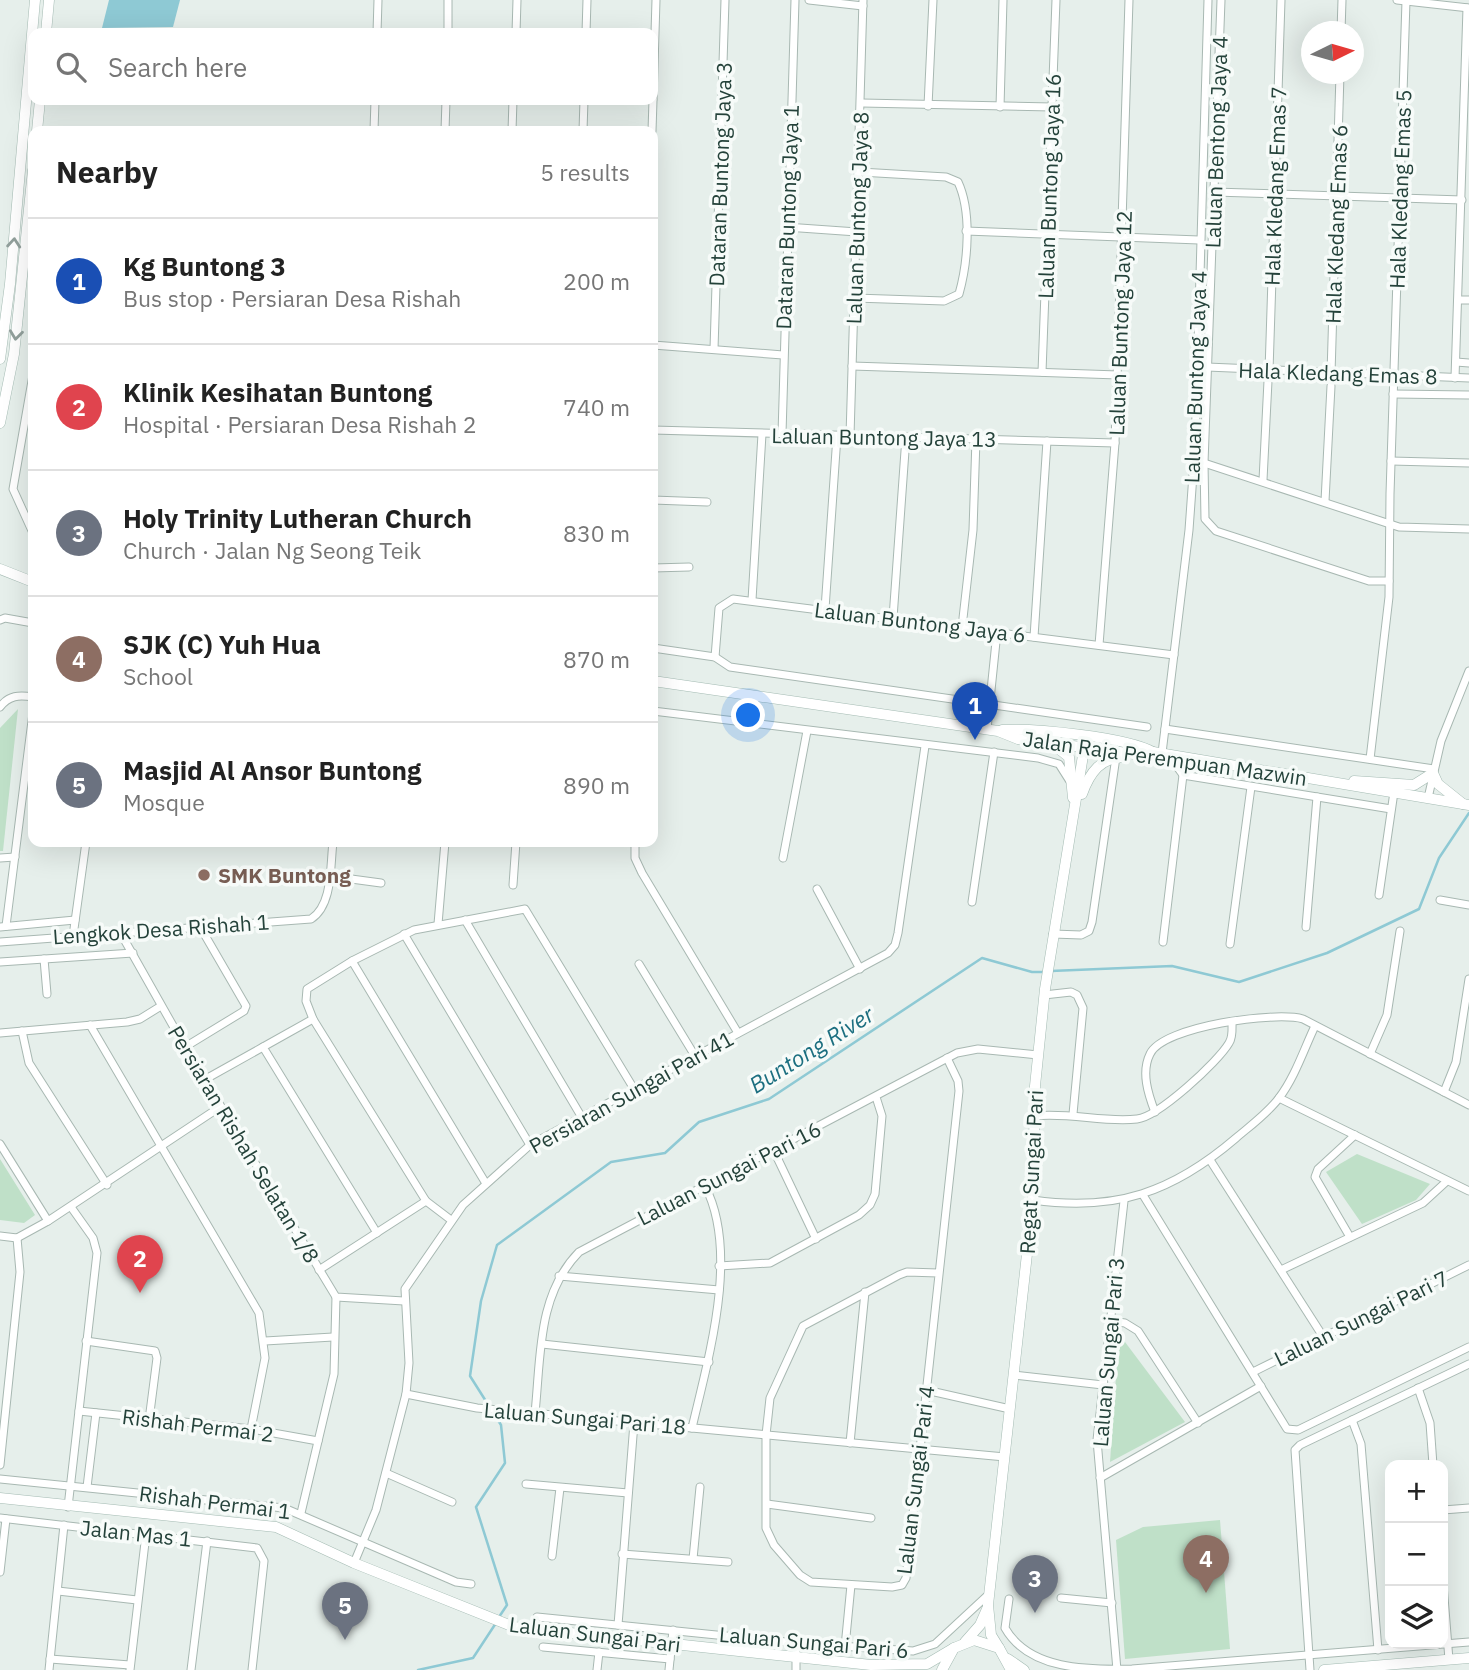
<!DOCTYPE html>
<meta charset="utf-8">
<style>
body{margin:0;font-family:"IBM Plex Sans",sans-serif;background:#f2f2f2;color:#222}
.controls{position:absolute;right:21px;bottom:21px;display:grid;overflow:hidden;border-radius:14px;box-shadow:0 7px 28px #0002}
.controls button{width:63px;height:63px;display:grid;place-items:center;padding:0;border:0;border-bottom:2px solid #e0e0e0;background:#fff;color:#222;font:35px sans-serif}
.compass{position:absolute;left:1301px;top:21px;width:63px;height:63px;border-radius:50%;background:#fff;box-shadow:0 7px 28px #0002;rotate:85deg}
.you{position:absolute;left:749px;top:716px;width:24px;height:24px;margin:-18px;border:5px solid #fff;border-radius:50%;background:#1a73e8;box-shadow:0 0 0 10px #1a73e833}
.badge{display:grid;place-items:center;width:46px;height:46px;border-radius:50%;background:#0b8043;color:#fff;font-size:23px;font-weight:700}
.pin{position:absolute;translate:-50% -58px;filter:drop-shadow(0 2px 4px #0008)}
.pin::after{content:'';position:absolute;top:37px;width:24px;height:21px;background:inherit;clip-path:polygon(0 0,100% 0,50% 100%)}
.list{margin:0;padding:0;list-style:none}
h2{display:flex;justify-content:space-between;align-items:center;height:91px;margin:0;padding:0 28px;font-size:30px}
h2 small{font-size:23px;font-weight:400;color:#767676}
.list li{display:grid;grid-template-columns:46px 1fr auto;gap:21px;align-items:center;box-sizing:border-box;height:126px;padding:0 28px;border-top:2px solid #e0e0e0}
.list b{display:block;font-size:26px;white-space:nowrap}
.list p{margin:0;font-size:23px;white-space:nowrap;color:#767676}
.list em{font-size:23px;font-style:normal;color:#767676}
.icon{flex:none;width:38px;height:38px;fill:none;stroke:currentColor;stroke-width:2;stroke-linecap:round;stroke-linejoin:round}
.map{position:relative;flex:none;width:1469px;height:1670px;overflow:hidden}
.search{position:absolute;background:#fff;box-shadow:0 7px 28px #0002;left:28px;top:28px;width:630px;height:77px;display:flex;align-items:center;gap:18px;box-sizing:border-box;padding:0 24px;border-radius:14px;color:#767676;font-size:26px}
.panel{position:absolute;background:#fff;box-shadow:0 7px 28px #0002;left:28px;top:126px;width:630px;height:721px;border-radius:14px}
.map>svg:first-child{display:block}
</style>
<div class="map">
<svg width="1469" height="1670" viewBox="0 0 1469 1670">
<rect width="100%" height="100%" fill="#e6efeb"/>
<g fill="#bfe0c8">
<path d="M18 709 3 851H0V728Z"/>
<path d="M1357 1154 1430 1184 1416 1200 1362 1224 1326 1172Z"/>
<path d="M0 1159 35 1215 24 1223 0 1220Z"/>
<path d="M1119 1334 1185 1422 1110 1462Z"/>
<path d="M1220 1520 1230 1649 1125 1659 1116 1540 1143 1527Z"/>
</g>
<path fill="#8ec9d4" d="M109 0H180L173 27 102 28Z"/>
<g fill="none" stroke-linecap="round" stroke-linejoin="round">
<g stroke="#8ec9d4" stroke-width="2.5">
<path d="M1051 971 1172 966 1239 982 1327 953 1419 909 1439 858 1469 813"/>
<path d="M489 1406 470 1376 481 1301 497 1245 611 1162 665 1153 699 1122 769 1099 982 958 1032 972H1044"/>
<path d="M492 1411 501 1425 505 1463 476 1507 507 1605 499 1617"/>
<path d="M418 1670 473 1658 496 1623"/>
</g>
<g stroke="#a8b8b2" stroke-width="9">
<g id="street">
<path d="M809 0 863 6"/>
<path d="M1221 0 1204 463 1205 519 1216 531 1369 581H1389"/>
<path d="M1397 0 1469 8"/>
<path d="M1341 32 1342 0"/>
<path d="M377 33 378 0"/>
<path d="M448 33V0"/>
<path d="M516 33 517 0"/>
<path d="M586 33 587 0"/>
<path d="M653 99 656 0"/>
<path d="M862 103 1052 107"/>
<path d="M928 106 933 0"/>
<path d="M1000 107 1003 0"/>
<path d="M374 131 375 100"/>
<path d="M445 131 446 100"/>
<path d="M512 131 513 100"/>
<path d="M583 131 584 100"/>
<path d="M652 131 653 100"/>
<path d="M1214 192 1462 200"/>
<path d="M786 227 857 232"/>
<path d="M966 231 1199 240"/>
<path d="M855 298 944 301 959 294C968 262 972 212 958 182L946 177 860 172"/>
<path d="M1458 300H1469"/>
<path d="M653 345 783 355"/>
<path d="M714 349 725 0"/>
<path d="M1456 362 1469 363"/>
<path d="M852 366 1118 375"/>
<path d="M1207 367 1469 378"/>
<path d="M1269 371 1281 0"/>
<path d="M1042 372 1056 0"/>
<path d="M1331 374 1340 74"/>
<path d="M33 375 13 489 33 533"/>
<path d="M1455 378 1467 8"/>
<path d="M1393 394 1469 395"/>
<path d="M653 430 1115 443"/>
<path d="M782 434 795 0"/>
<path d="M850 436 863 0"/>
<path d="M1391 461 1469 463"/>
<path d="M1204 463 1399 527 1469 529"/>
<path d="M1263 480 1268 381"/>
<path d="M653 500 707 502"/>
<path d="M1325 501 1331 386"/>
<path d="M653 568 689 567"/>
<path d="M752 600 762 434"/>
<path d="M825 609 837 436"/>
<path d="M893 618 906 437"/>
<path d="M0 620 5 618 33 623"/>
<path d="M962 627 973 530 976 439"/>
<path d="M1034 637 1047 441"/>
<path d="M1099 645 1115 443 1129 0"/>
<path d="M653 648 715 657 730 667 1147 727"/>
<path d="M715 657 719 608 733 599 1174 655"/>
<path d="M0 707C9 695 19 695 33 697"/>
<path d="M653 711 1038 758 1059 764 1071 783"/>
<path d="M987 729 997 632"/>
<path d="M1165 729 1434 769"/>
<path d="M1162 753 1189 530 1195 447 1208 0"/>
<path d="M1168 754 1183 775 1391 809"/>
<path d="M1370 759 1389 597 1390 494 1406 1"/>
<path d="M1428 798 1441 741 1469 671"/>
<path d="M635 842V858L642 873 738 1033"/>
<path d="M0 858 15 857"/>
<path d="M783 858 807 731"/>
<path d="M329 876 381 883"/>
<path d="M513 885 516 842"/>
<path d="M817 889 860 969"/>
<path d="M1379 895 1394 792"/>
<path d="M1440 900 1469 905"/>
<path d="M972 902 994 752"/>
<path d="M465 920 581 1116"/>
<path d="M438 924 445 842"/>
<path d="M6 926 33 713"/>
<path d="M0 927 75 920"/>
<path d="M1306 927 1317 797"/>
<path d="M120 932 185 1047 336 1297 404 1301"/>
<path d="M404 934 530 1145"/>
<path d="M1053 934 1081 935 1089 931 1092 922 1116 757"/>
<path d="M73 936 86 842"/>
<path d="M0 942 311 919C333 905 330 866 333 842"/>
<path d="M1163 942 1183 775"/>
<path d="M1230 944 1251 787"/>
<path d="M44 959 47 994"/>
<path d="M352 961 485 1182"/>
<path d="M0 962 133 953"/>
<path d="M639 964 695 1056"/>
<path d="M1044 995 1071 992 1077 995 1083 1008 1073 1114"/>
<path d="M313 1019 263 1047 377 1233"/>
<path d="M90 1025 259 1313 265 1358 251 1429"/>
<path d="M22 1031 29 1063 107 1185"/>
<path d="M0 1033 127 1022 140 1019 161 1006"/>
<path d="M185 1047 244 1011 246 1006 199 925"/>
<path d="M1370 1054 1387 1015 1400 931"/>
<path d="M204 1080 263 1047"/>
<path d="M1444 1092 1456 1062 1469 979"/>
<path d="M1279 1098 1469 1191"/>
<path d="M1155 1112C1148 1094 1141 1072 1150 1054 1163 1026 1276 1011 1303 1019L1469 1105"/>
<path d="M1034 1116C1070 1112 1104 1123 1137 1119 1158 1117 1218 1062 1229 1043 1233 1037 1232 1029 1232 1022"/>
<path d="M0 1144 48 1221"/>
<path d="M774 1151 816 1239"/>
<path d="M1210 1160 1322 1335"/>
<path d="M1143 1195 1287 1429 1298 1430 1469 1347"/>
<path d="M1033 1200C1116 1212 1173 1192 1236 1138 1250 1126 1268 1113 1279 1098 1295 1077 1304 1049 1315 1026"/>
<path d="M451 1220 426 1201 313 1019 306 1001 307 989 352 961 414 930 525 909 634 1089"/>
<path d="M0 1236 17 1238 48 1221 220 1107"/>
<path d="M1350 1237 1315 1177 1318 1169 1355 1135"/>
<path d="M719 1266 770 1263 859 1215 870 1205 875 1194 882 1116 876 1097"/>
<path d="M319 1270 426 1201"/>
<path d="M1281 1270 1423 1203 1447 1181"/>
<path d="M938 1273 907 1272 899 1275 803 1326 770 1398 766 1435V1528L774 1545 800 1575 811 1582 892 1587 902 1585 906 1578 959 1091 958 1081 947 1058"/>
<path d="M559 1276 719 1290"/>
<path d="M1111 1321 1125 1323 1138 1331 1198 1423"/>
<path d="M86 1341 155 1351 157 1358 149 1420"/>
<path d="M265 1341 333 1337"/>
<path d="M542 1344 709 1362"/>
<path d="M1253 1372 1469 1265"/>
<path d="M1014 1375 1103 1385"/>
<path d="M1418 1388 1430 1423 1433 1465"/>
<path d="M926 1390 1010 1409"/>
<path d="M406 1394 477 1408 1005 1457"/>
<path d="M79 1411 251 1429 318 1441"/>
<path d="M535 1413C541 1356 537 1295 579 1252L957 1053 978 1049 1038 1055"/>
<path d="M1352 1420 1361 1444 1378 1650"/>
<path d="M692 1428C708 1359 740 1253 705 1186"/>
<path d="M850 1443 865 1292"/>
<path d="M0 1465 20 1272 17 1238"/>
<path d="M386 1473 452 1502"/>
<path d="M1100 1478 1261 1386"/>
<path d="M0 1479 284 1508 456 1582 471 1584"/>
<path d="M526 1484 628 1493"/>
<path d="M87 1487 96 1413"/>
<path d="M767 1504 871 1518"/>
<path d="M68 1507 97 1253 93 1238 71 1207"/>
<path d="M1443 1510 1469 1508"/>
<path d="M301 1513 334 1374 336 1297"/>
<path d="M0 1518 257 1548 264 1561 252 1670"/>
<path d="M622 1554 728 1562"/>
<path d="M552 1556 560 1488"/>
<path d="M693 1559 700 1487"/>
<path d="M354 1563 376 1510 406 1394 409 1363 405 1289 463 1205 530 1145 888 953 895 945 898 933 925 746"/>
<path d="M0 1572 6 1519"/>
<path d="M1443 1584 1449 1660"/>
<path d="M58 1591 137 1600"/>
<path d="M1061 1598 1112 1603"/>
<path d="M1009 1599 1005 1628C1029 1670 1087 1670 1132 1669L1469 1642"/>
<path d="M537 1617 796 1643 913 1651 935 1644 989 1594"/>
<path d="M618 1625 634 1423"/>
<path d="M543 1647 670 1659"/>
<path d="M845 1647 851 1585"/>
<path d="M50 1659 130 1665"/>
<path d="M49 1670 64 1525"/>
<path d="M130 1670 146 1534"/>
<path d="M191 1670 207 1541"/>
<path d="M597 1670 599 1652"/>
<path d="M669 1670 673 1630"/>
<path d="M796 1670V1643"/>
<path d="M1117 1670 1097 1440 1124 1201"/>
<path d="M1310 1670 1295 1450 1300 1445 1469 1364"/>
</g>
</g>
<g stroke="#a4bbb3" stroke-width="11">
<g id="secondary">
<path d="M46 33 49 0"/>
<path d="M37 131 40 100"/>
<path d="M0 359 10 284 35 0"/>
<path d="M0 423 14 354 33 170"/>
<path d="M0 569 33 582"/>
<path d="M653 681 998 731 1018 739 1135 754 1153 752 1469 805"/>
<path d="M1002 730C1034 728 1126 737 1153 752"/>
<path d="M1053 744 1069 757 1073 798"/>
<path d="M1354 781 1414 785 1433 773 1438 784 1463 804"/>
<path d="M1082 794C1090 772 1101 757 1125 757"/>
<path d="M0 1498 276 1527 354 1563 514 1627 871 1665 927 1664 954 1648"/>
<path d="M965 1642 980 1625 987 1609"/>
<path d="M999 1648 991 1635 988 1605 1033 1200 1035 1086 1045 989 1086 737"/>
<path d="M1008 1659 1024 1670"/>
<path d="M942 1670 954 1648 974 1640 999 1648 1011 1670"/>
<path d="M1324 1670 1469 1658"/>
</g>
</g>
<use href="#street" stroke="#fff" stroke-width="7"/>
<use href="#secondary" stroke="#fff" stroke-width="10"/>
</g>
<defs><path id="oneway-chevron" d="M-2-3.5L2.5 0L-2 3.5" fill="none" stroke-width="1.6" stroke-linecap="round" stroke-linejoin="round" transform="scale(1.75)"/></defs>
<g stroke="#92a09c">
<use href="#oneway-chevron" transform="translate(14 243) rotate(-85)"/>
<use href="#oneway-chevron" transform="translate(16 335) rotate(97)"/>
</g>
<circle fill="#8d6e63" stroke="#f7fbf9" stroke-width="2.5" cx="204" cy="875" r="7"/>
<g text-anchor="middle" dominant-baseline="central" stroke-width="7" stroke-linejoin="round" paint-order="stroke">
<g font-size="21" fill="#24423a" stroke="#f7fbf9">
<text transform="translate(1216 142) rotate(-88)">Laluan Bentong Jaya 4</text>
<text transform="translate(720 174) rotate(-88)">Dataran Buntong Jaya 3</text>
<text transform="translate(1049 186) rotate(-88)">Laluan Buntong Jaya 16</text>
<text transform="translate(1275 186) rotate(-88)">Hala Kledang Emas 7</text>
<text transform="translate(1400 189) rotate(-88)">Hala Kledang Emas 5</text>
<text transform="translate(787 217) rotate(-88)">Dataran Buntong Jaya 1</text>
<text transform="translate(857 218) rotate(-88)">Laluan Buntong Jaya 8</text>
<text transform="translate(1336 224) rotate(-88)">Hala Kledang Emas 6</text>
<text transform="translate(1120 323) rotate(-88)">Laluan Buntong Jaya 12</text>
<text transform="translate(1338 373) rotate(2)">Hala Kledang Emas 8</text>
<text transform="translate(1195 377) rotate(-88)">Laluan Buntong Jaya 4</text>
<text transform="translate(884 437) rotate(1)">Laluan Buntong Jaya 13</text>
<text transform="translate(920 622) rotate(7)">Laluan Buntong Jaya 6</text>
<text transform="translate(1165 758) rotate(8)">Jalan Raja Perempuan Mazwin</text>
<text transform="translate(161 929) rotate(-4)">Lengkok Desa Rishah 1</text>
<text transform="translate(631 1092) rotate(-29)">Persiaran Sungai Pari 41</text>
<text transform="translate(244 1144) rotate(59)">Persiaran Rishah Selatan 1/8</text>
<text transform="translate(1031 1172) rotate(-87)">Regat Sungai Pari</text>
<text transform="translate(729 1173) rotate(-27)">Laluan Sungai Pari 16</text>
<text transform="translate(1361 1318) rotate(-26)">Laluan Sungai Pari 7</text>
<text transform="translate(1108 1352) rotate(-85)">Laluan Sungai Pari 3</text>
<text transform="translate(585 1418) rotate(5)">Laluan Sungai Pari 18</text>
<text transform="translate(198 1425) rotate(7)">Rishah Permai 2</text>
<text transform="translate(915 1480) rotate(-83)">Laluan Sungai Pari 4</text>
<text transform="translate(215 1502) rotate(7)">Rishah Permai 1</text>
<text transform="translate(136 1533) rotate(6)">Jalan Mas 1</text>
<text transform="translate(595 1634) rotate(7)">Laluan Sungai Pari</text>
<text transform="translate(814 1642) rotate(5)">Laluan Sungai Pari 6</text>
</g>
<g font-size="21" font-weight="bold" fill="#785e54" stroke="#f7fbf9" text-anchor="start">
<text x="218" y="875">SMK Buntong</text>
</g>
<g font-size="23" font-style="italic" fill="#1c6f80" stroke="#f7fbf9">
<text transform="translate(811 1049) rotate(-32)">Buntong River</text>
</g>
</g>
</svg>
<div class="controls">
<button>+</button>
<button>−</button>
<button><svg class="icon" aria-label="layers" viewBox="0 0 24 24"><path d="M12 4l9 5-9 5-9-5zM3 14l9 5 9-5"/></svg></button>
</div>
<svg class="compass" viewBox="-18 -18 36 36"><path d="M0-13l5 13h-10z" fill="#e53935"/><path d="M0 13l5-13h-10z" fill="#767676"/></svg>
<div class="you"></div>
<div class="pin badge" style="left:975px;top:740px;background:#1a4fb4">1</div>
<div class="pin badge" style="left:140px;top:1293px;background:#e0444e">2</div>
<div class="pin badge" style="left:1035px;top:1613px;background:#6b7280">3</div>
<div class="pin badge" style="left:1206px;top:1593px;background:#8d6e63">4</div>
<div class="pin badge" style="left:345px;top:1640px;background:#6b7280">5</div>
<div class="search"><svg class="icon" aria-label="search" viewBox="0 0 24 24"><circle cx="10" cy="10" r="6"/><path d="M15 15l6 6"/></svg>Search here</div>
<section class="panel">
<h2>Nearby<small>5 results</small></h2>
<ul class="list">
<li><span class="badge" style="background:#1a4fb4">1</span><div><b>Kg Buntong 3</b><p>Bus stop · Persiaran Desa Rishah</p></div><em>200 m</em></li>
<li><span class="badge" style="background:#e0444e">2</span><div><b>Klinik Kesihatan Buntong</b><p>Hospital · Persiaran Desa Rishah 2</p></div><em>740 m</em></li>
<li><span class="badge" style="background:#6b7280">3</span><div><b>Holy Trinity Lutheran Church</b><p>Church · Jalan Ng Seong Teik</p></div><em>830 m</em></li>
<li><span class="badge" style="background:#8d6e63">4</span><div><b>SJK (C) Yuh Hua</b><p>School</p></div><em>870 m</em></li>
<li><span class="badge" style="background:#6b7280">5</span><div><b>Masjid Al Ansor Buntong</b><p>Mosque</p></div><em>890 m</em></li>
</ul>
</section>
</div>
